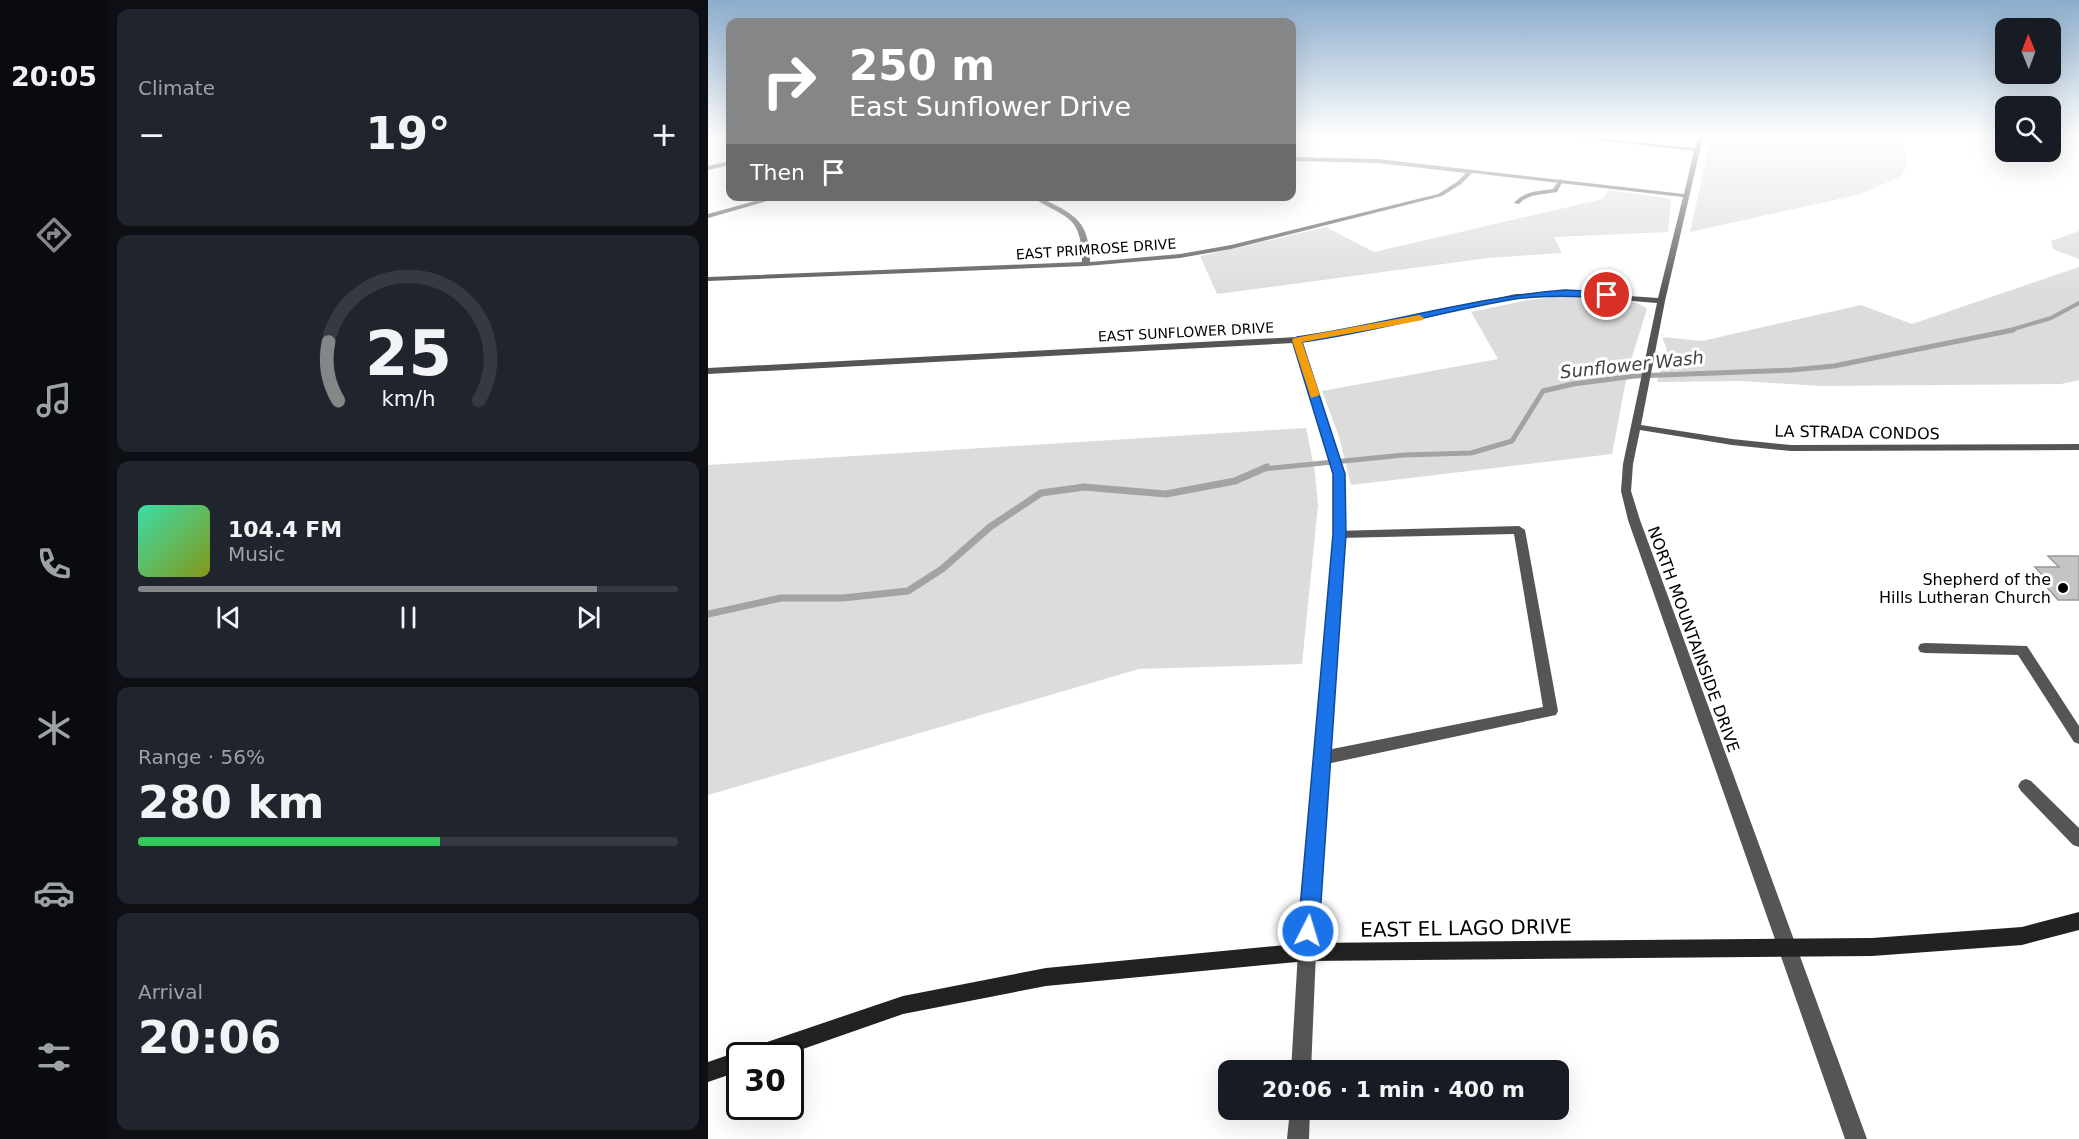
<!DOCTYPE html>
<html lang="en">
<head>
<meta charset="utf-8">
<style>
  :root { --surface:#171b24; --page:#20242c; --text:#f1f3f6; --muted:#9ea1a6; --line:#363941; --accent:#858687 }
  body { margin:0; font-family:"DejaVu Sans",sans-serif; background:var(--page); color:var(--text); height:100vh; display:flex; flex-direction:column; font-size:22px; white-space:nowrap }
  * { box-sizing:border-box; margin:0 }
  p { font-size:20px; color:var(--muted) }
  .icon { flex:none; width:33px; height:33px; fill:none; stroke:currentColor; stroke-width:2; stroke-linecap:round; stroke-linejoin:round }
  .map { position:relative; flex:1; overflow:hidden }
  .drawer { display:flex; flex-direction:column; gap:9px; padding:9px; background:#0d0f14; width:600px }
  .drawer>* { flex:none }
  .banner { position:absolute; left:18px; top:18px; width:570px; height:183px; border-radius:12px; box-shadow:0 6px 24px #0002; background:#858687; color:#fff; overflow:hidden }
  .needle { width:39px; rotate:359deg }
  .tools { position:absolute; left:1287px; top:18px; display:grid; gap:12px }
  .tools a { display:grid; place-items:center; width:66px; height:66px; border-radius:12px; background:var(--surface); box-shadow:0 6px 24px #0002; font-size:30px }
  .speed { position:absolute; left:18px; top:1042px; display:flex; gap:12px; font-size:30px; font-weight:700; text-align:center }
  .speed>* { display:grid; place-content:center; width:78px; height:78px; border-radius:50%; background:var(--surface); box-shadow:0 6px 24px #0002; line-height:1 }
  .speed .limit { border:3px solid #111; border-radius:9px; background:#fff; color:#111 }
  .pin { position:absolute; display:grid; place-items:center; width:51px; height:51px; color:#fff; margin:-26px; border:3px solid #fff; border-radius:50%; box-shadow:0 2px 6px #0007 }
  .me { position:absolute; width:66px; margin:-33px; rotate:5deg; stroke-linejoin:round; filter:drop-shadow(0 0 4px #0008) }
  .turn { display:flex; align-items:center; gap:21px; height:126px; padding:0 24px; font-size:27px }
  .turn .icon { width:78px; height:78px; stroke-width:2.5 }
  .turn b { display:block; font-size:42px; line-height:51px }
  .then { display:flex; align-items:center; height:57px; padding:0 24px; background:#0003; gap:12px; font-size:22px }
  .big { font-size:45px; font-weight:800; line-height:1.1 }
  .drawer .card { flex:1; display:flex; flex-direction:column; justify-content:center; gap:9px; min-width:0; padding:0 21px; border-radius:12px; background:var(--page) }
  .drawer .dial { align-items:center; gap:0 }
  .dial svg { height:156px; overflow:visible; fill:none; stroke:var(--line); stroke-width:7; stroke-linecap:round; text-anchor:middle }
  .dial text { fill:var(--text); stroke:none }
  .song { display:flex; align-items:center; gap:18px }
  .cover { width:72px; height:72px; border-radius:9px; background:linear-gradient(135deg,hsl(160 70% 55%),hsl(70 70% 35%)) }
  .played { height:6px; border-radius:3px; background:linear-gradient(90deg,var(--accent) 85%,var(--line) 85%) }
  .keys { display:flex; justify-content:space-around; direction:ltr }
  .heat { display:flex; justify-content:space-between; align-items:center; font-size:33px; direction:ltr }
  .charge { height:9px; border-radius:4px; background:linear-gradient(90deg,#34c759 56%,var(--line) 0) }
  .trip { position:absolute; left:510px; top:1060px; width:351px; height:60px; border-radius:12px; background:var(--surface); box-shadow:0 6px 24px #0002; font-weight:800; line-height:60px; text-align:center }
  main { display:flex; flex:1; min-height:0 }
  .menu { display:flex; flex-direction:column; width:108px; justify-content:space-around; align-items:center; background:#090b0e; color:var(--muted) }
  .menu .icon { width:42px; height:42px }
  .menu .on { color:var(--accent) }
  .menu b { font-size:27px; color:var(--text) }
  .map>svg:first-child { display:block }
  .green { fill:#dcdcdc }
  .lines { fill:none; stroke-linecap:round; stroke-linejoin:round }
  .stream-far2 { stroke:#a3a3a3; stroke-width:4 }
  .stream-far1 { stroke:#a3a3a3; stroke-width:5 }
  .stream { stroke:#a3a3a3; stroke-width:7 }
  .building { fill:#c4c4c4; stroke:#999; stroke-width:1.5 }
  .lane { fill:#555; fill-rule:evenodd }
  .street { fill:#555; fill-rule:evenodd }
  .secondary { fill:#222; fill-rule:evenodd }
  .route { fill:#1a73e8; stroke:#114b97; stroke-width:1.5 }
  .slow { fill:#f59e0b }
  .poi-dot { fill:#000; stroke:#fff; stroke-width:2 }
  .labels { text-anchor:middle; stroke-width:6; stroke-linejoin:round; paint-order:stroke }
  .far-street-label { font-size:14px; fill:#000; stroke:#fff }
  .street-label { font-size:16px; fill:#000; stroke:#fff }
  .poi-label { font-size:16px; fill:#000; stroke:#fff; text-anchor:end }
  .water-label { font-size:18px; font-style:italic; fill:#444; stroke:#fff }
  .near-street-label { font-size:20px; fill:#000; stroke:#fff }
</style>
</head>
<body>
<main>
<nav class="menu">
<b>20:05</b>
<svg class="icon on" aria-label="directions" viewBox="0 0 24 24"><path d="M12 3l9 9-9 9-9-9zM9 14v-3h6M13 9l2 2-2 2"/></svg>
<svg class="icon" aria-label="music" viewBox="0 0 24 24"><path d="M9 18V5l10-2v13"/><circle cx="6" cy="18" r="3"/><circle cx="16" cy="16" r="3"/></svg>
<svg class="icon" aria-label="phone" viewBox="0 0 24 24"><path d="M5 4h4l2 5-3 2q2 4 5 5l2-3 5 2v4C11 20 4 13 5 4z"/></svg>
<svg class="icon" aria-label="climate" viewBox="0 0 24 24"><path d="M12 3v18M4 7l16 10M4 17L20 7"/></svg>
<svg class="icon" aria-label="car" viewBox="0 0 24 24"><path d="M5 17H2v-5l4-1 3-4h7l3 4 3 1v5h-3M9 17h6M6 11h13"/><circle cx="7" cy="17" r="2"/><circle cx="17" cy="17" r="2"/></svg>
<svg class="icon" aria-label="filters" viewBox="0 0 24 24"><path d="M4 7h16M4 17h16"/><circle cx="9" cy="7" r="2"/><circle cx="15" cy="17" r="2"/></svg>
</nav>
<section class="drawer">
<div class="card"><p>Climate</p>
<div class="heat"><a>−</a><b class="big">19°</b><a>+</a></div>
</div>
<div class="card dial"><svg viewBox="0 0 100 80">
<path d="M14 69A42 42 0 1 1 86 69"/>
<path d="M14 69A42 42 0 0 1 9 39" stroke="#858687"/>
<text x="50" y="56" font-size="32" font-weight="700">25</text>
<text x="50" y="72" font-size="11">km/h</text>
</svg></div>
<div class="card">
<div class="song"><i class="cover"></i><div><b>104.4 FM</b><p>Music</p></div></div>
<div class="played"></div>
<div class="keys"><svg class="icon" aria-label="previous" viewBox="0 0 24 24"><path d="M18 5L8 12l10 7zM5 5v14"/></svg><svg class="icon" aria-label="pause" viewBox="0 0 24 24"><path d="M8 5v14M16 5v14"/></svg><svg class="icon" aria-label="next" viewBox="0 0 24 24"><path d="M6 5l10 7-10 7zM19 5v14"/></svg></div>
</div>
<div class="card"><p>Range · 56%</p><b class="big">280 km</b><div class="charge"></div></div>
<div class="card"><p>Arrival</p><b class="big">20:06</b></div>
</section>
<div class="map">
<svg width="1371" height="1139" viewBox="0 0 1371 1139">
  <rect width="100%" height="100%" fill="#fff"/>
  <g class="green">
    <path d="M 1003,137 L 1194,137 L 1199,167 L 1193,176 L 1153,194 L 982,232 Z"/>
    <path d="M 900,190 L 963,199 L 960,232 L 846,237 L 854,253 L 780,258 L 509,294 L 492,256 L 618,227 L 666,252 L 895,199 Z"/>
    <path d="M 1371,231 L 1371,259 L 1345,249 L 1343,241 Z"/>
    <path d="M 1371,267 L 1371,380 L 1353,384 L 1113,386 L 1032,381 L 949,382 L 959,349 L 954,337 L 994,341 L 1153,305 L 1204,324 Z"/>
    <path d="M 847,297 C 868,297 924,294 939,309 L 920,370 L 904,454 L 643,485 L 631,437 L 614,391 L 790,359 L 763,312 L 820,300 Z"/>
    <path d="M 598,428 L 607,472 L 610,505 L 594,664 L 431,669 L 0,795 L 0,465 Z"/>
  </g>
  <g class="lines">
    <path class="stream-far2" d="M 1299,331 L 1343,318 L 1371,303"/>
    <path class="stream-far1" d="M 555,469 L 696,455 L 763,453 L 804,441 L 835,391 L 865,384 L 927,376 L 1084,370 L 1126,366 L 1305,330"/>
    <path class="stream" d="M 0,614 L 73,598 L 135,598 L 200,591 L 234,569 L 282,527 L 333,493 L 376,487 L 458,494 L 527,481 L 559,467"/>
  </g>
  <path class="building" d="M 1340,556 L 1371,556 L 1371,600 L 1350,600 L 1329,576 L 1334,575 L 1327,567 L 1351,567 Z"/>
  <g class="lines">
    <g class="lane">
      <path d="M 852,179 L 855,181 L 849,192 C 835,195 821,193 811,204 L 806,203 C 816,191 830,191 845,189 Z"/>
      <path d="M 811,526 L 817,530 L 850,711 L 848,715 L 614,765 L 609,763 L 607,758 L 609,753 L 614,751 L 835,707 L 806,534 L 631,538 L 627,537 L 625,534 L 627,531 Z"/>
      <path d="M 1217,643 L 1319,646 L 1371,726 L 1371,744 L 1366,742 L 1310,655 L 1217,653 L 1212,652 L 1210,648 L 1212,644 Z"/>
      <path d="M 1318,779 L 1323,781 L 1371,828 L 1371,847 L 1365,845 L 1313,791 L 1310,786 L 1313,781 Z"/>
    </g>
    <g class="street">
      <path d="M 863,137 L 878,137 L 987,148 L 990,137 L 995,137 L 957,301 L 933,425 L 1024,439 L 1083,445 L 1371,444 L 1371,450 L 1083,451 L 1024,445 L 932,430 L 925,464 L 923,491 L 932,520 L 1159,1139 L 1137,1139 L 920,520 L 913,491 L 915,464 L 949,303 L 862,296 L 808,298 L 632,336 L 594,342 L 636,474 L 638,526 L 608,952 L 603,1071 L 583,1071 L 590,952 L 626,526 L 626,474 L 586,343 L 0,374 L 0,368 L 589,337 L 632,332 L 808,294 L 862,292 L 950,298 L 975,197 L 764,173 L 753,184 L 734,196 L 523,249 L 472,258 L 378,266 L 0,281 L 0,277 L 374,262 C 374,213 357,219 322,196 C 331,196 337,200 345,204 C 374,218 381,229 382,262 L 472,254 L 523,245 L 730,194 L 749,182 L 758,173 L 670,163 L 584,161 L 584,157 L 670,159 L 976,194 L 986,151 Z"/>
      <path d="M 22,161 L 22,165 L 0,170 L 0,166 Z"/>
      <path d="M 65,196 L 77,196 L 0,218 L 0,214 Z"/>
      <path d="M 582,1110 L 602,1110 L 601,1139 L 579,1139 Z"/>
    </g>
    <path class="secondary" d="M 1371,912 L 1371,930 L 1314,945 L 1164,956 L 599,961 L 338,986 L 195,1014 L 75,1056 L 32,1056 L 32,1071 L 0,1082 L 0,1062 L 32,1051 L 38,1054 L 40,1049 L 47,1046 L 195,996 L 338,968 L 599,943 L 1164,938 L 1314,927 Z"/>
  </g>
  <linearGradient id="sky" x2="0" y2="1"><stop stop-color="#8cadcc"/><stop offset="0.46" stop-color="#fff"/><stop offset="1" stop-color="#fff" stop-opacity="0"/></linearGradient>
  <rect width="1371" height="296" fill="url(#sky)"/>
  <path class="route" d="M 857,290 L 899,292 L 904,295 L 899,298 C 869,296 838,295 807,299 C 736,311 666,332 594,342 L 637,474 L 638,534 L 611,931 L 608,938 L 600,941 L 593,938 L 590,931 L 625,534 L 625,474 L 584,340 L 589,337 C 679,324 766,297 857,290 Z"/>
  <path class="slow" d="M 711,315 L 716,318 L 715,320 L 594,342 L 612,395 L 603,398 L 584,340 L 586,338 Z"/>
  <circle class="poi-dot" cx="1355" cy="588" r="6"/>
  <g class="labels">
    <g class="far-street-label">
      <text transform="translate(388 249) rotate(-4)" y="5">EAST PRIMROSE DRIVE</text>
      <text transform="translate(478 332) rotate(-3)" y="5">EAST SUNFLOWER DRIVE</text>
    </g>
    <g class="street-label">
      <text transform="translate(1149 432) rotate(1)" y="6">LA STRADA CONDOS</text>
      <text transform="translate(986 639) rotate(70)" y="6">NORTH MOUNTAINSIDE DRIVE</text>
    </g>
    <g class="poi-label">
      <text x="1343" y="585">Shepherd of the<tspan x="1343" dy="18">Hills Lutheran Church</tspan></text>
    </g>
    <g class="water-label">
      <text transform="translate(924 365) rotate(-6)" y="6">Sunflower Wash</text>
    </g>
    <g class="near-street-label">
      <text transform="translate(758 928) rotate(-1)" y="7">EAST EL LAGO DRIVE</text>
    </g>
  </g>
</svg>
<div class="tools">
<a><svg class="needle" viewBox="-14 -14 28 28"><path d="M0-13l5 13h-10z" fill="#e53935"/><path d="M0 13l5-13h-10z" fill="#9ea1a6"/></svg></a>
<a><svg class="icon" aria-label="search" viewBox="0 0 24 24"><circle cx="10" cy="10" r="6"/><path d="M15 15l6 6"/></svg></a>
</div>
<div class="speed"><div class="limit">30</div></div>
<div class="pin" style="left:899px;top:295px;background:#d93025"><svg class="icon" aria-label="arrive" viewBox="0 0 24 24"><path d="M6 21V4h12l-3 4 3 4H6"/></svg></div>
<svg class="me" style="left:600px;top:931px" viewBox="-20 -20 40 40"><circle r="17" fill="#1a73e8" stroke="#fff" stroke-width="3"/><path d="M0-11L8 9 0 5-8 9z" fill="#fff"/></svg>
<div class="trip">20:06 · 1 min · 400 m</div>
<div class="banner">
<div class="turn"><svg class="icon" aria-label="right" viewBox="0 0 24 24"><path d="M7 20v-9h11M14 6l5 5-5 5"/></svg><div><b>250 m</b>East Sunflower Drive</div></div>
<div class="then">Then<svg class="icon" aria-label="arrive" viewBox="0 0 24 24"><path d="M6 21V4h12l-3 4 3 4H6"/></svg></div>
</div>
</div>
</main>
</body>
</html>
